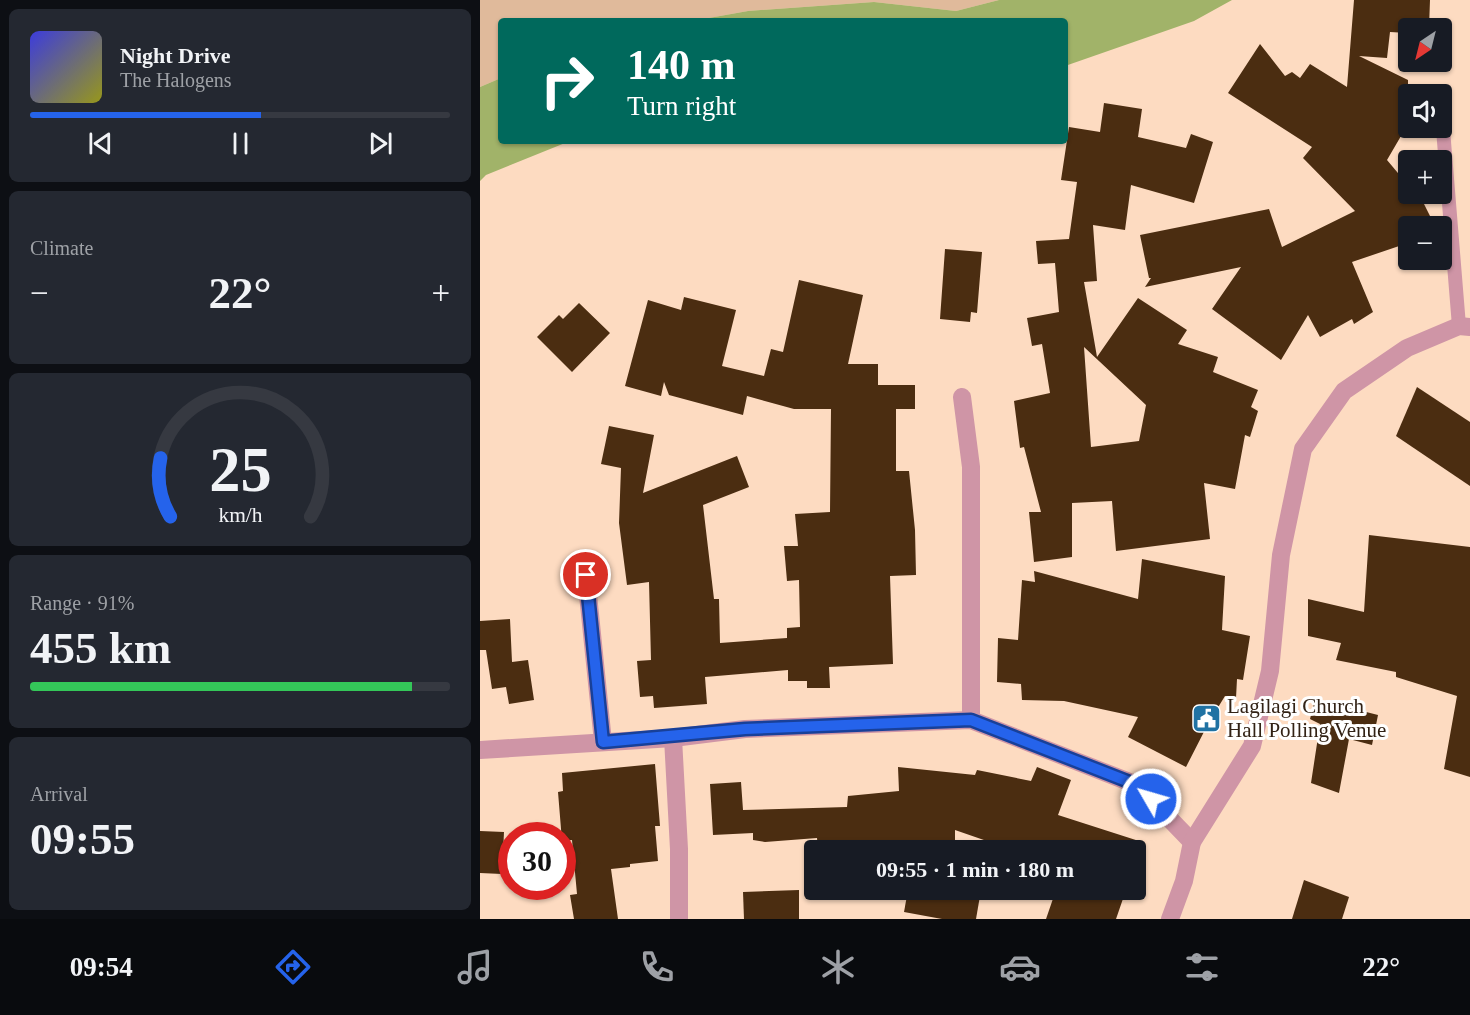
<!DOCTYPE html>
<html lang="en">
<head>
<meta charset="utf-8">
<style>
  :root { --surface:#171b24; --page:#242831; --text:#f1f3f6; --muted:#9ea1a6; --line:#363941; --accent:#2563eb }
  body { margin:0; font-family:"Times New Roman",serif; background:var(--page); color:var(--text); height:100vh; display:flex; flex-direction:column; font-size:22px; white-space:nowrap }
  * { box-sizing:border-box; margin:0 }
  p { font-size:20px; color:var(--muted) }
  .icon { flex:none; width:33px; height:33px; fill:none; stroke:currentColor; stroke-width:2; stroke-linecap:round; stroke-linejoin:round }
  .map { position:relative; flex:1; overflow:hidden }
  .panel { display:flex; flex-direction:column; gap:9px; padding:9px; background:#0d0f14; width:480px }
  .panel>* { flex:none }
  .hud { position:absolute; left:18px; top:18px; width:570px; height:126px; border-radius:6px; box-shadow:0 2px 4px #0004; background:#00695c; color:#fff; overflow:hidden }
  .needle { width:39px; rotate:215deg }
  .fabs { position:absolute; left:918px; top:18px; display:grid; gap:12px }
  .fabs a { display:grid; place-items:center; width:54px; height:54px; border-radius:6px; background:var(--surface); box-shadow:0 2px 4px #0004; font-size:30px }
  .speed { position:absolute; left:18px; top:822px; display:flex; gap:12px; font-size:30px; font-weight:700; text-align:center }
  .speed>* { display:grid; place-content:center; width:78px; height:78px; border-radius:50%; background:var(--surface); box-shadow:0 2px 4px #0004; line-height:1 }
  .speed .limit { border:9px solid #d22; background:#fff; color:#111 }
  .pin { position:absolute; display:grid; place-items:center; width:51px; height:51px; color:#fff; margin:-26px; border:3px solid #fff; border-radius:50%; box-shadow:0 2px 6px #0007 }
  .me { position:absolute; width:66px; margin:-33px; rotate:308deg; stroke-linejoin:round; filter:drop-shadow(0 0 4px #0008) }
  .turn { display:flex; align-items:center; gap:21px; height:126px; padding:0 30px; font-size:27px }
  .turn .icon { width:78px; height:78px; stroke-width:2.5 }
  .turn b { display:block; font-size:42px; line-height:51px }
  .big { font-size:45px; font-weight:700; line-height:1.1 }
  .panel .widget { flex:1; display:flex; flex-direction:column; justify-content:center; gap:9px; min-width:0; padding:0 21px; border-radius:9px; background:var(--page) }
  .panel .dial { align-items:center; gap:0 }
  .dial svg { height:156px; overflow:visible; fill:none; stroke:var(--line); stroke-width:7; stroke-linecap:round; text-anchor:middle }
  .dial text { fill:var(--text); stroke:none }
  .song { display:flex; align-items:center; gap:18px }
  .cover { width:72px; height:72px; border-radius:9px; background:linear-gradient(135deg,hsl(240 70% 55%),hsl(60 70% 35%)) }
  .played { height:6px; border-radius:3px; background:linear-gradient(90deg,var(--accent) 55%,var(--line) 55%) }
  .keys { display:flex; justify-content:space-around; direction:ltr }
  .heat { display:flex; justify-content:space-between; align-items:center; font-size:33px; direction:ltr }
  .charge { height:9px; border-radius:4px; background:linear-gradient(90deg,#34c759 91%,var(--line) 0) }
  .trip { position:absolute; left:324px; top:840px; width:342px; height:60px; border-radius:6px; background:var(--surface); box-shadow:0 2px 4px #0004; font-weight:700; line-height:60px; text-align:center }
  .tab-bar { display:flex; height:96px; justify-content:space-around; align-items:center; background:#090b0e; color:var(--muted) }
  .tab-bar .icon { width:42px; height:42px }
  .tab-bar .selected { color:var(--accent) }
  .tab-bar b { font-size:27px; color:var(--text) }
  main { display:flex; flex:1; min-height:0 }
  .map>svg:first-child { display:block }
  .green { fill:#e0ba9b }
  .water { fill:#a1b369 }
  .building { fill:#4b2d11; fill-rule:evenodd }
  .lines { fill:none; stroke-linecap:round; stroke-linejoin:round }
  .service { stroke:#cf95a6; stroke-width:14 }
  .minor { stroke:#cf95a6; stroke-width:18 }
  .tertiary { stroke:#cf95a6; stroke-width:18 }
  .route-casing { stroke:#184099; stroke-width:15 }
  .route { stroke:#2563eb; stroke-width:10 }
  .labels { text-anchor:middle; stroke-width:6; stroke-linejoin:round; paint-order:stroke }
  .poi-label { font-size:21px; fill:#322215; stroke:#fff; text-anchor:start }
</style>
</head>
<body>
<main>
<section class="panel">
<div class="widget">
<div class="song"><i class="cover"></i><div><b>Night Drive</b><p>The Halogens</p></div></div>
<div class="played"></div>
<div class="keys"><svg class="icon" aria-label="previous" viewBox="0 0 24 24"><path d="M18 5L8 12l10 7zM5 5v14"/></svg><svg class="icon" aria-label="pause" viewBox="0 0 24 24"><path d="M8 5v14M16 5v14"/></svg><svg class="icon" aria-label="next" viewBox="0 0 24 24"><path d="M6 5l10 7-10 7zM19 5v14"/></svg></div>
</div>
<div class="widget"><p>Climate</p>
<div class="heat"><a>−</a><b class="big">22°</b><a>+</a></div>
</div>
<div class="widget dial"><svg viewBox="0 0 100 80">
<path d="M14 69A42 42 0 1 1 86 69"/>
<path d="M14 69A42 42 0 0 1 9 39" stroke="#2563eb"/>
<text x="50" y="56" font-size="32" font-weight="700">25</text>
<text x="50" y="72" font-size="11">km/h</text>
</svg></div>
<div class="widget"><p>Range · 91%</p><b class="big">455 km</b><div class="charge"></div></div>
<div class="widget"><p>Arrival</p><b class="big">09:55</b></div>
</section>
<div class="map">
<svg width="990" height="919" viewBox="0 0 990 919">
  <rect width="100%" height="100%" fill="#fddbc1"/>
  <path class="green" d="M 0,0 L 519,0 L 476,11 L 394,2 L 268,11 L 212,21 L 21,21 L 21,78 L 0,87 Z"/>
  <g class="water">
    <path d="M 519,0 L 752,0 L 714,21 L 585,66 L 585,21 L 212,21 L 268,11 L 394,2 L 476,11 Z"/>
    <path d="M 21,78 L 21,141 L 90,141 L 6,175 L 0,181 L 0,87 Z"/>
  </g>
  <g class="building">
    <path d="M 874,0 L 950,0 L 949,28 L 928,28 L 928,33 L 910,32 L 907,58 L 879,56 L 928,80 L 928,124 L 907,160 L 928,185 L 928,194 L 939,194 L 955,226 L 928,226 L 928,243 L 872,262 L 893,312 L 874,324 L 872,319 L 840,337 L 828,315 L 801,360 L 732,309 L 761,267 L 665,287 L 671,278 L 669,278 L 660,235 L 789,209 L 802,247 L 875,211 L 823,158 L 832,147 L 748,93 L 780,44 L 805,76 L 812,72 L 820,78 L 830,64 L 867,87 Z"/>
    <path d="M 624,103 L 662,109 L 658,137 L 706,148 L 711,134 L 733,142 L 714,203 L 651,185 L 645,230 L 613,225 L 617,281 L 604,282 L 617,357 L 658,298 L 707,330 L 698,344 L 738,357 L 733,372 L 778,390 L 771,407 L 778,411 L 770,437 L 765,435 L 755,489 L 724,483 L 730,539 L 636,551 L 632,501 L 592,503 L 592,557 L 554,562 L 549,512 L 561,512 L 544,447 L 540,448 L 534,401 L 570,393 L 562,344 L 552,346 L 547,318 L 579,312 L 575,263 L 558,264 L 556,241 L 589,239 L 597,182 L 581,180 L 589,127 L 620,132 ZM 604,347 L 666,405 L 659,441 L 611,447 Z"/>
    <path d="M 465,249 L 502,252 L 497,313 L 491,312 L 490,322 L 460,319 Z"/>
    <path d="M 319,280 L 383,295 L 368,364 L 398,364 L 398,385 L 435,385 L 435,409 L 416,409 L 416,471 L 429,471 L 435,530 L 436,575 L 410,576 L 413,664 L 349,667 L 350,688 L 327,688 L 327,681 L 308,681 L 308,670 L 225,677 L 227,704 L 174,708 L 173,696 L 160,697 L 157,661 L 171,660 L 169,582 L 147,585 L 139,523 L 141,468 L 121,464 L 129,426 L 174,435 L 163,493 L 257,456 L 269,487 L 223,505 L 234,599 L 239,599 L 240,643 L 307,638 L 307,628 L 320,627 L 319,580 L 307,581 L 304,546 L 318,546 L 315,514 L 350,512 L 351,409 L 314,409 L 267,396 L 263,415 L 189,395 L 184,382 L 181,396 L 145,386 L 168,300 L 201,310 L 204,297 L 256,310 L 242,366 L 284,376 L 291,349 L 303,352 Z"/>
    <path d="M 99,303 L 130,333 L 92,372 L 57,337 L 79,315 L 83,319 Z"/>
    <path d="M 937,387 L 990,422 L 990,486 L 916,436 Z"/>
    <path d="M 889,535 L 990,547 L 990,777 L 964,769 L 977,696 L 916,677 L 916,672 L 856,660 L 861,643 L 828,636 L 828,599 L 884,612 Z"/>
    <path d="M 662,559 L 745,576 L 742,630 L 770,636 L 763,680 L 757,679 L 756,698 L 745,696 L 729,722 L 706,767 L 648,737 L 658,717 L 584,701 L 542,700 L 541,684 L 517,682 L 518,638 L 538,640 L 542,580 L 555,582 L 554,571 L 658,599 Z"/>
    <path d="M 30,619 L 32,662 L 48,660 L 54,700 L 29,704 L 26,687 L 12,689 L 6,650 L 0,650 L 0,621 Z"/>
    <path d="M 835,699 L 898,715 L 892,745 L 869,739 L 859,793 L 831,783 L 840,724 L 830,719 Z"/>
    <path d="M 175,764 L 180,826 L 175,826 L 178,861 L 150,864 L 150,867 L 131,869 L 138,919 L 94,919 L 90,895 L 97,894 L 92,840 L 82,841 L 78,792 L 83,791 L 82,773 Z"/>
    <path d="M 418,767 L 495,775 L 497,770 L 551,781 L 557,767 L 591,780 L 578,815 L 662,842 L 656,860 L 656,850 L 526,850 L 527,848 L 475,830 L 475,850 L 422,850 L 422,846 L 338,849 L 337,838 L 285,842 L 273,840 L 273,833 L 233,835 L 230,784 L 261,782 L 263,810 L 367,807 L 368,796 L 419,791 Z"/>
    <path d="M 0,831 L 24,832 L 22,874 L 0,873 Z"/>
    <path d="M 824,880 L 869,897 L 862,919 L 812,919 Z"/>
    <path d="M 319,890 L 319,919 L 264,919 L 263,892 Z"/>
    <path d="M 428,890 L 501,890 L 496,919 L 462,919 L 424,912 Z"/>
    <path d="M 576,890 L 646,890 L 636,919 L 566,919 Z"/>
  </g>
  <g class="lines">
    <path class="service" d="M 962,117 L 979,326"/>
    <g class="minor">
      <path d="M 482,397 L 491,467 L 491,720"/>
      <path d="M 106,575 L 123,742"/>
      <path d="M 193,738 L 199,849 L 199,919"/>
      <path d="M 0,750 L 193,738 L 265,729 L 491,720 L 657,785 L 712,842"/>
    </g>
    <path class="tertiary" d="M 690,919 L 704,881 L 712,842 L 772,746 L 790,671 L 801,555 L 823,449 L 864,391 L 927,348 L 979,326 L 990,327"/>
  </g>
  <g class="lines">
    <defs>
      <path id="route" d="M 106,575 L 123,742 L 265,729 L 491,720 L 657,785 L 671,799"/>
    </defs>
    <use href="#route" class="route-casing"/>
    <use href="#route" class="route"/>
  </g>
  <defs>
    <symbol id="civic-square" viewBox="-11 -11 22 22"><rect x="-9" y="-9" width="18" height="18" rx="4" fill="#2072a3" stroke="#fff"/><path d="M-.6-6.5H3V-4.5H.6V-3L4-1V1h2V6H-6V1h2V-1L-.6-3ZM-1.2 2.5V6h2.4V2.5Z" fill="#fff"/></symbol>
  </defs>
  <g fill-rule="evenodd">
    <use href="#civic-square" x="710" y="702" width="33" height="33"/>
  </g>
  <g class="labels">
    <g class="poi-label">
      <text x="747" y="713">Lagilagi Church<tspan x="747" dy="24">Hall Polling Venue</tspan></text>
    </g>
  </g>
</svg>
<div class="fabs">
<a><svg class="needle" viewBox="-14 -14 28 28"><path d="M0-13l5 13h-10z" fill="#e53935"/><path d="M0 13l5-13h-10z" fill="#9ea1a6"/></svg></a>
<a><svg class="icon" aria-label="sound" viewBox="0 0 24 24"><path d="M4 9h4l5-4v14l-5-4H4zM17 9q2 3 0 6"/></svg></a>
<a>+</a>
<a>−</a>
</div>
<div class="speed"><div class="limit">30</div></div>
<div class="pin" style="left:106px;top:575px;background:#d93025"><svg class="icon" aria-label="arrive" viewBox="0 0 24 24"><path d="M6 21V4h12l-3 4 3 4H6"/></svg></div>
<svg class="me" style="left:671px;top:799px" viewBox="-20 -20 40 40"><circle r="17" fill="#2563eb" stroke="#fff" stroke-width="3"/><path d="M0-11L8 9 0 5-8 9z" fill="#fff"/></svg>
<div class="trip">09:55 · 1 min · 180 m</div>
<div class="hud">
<div class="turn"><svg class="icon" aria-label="right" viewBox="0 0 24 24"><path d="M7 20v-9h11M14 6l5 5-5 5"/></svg><div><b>140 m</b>Turn right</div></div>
</div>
</div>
</main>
<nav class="tab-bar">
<b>09:54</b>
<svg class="icon selected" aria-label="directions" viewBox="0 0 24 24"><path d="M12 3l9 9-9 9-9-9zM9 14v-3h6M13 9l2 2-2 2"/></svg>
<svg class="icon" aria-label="music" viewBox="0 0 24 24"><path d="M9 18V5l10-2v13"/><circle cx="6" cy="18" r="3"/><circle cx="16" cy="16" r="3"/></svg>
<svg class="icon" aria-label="phone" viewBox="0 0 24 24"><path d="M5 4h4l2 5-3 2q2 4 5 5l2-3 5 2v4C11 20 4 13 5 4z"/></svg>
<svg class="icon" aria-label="climate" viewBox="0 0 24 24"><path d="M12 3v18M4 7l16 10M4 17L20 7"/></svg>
<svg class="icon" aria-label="car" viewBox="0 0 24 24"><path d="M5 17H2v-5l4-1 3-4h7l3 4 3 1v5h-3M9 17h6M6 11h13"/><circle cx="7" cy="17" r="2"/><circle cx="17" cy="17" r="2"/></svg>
<svg class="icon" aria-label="filters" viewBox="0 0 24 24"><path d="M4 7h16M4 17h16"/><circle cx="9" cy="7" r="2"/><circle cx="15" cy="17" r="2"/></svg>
<b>22°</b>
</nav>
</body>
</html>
